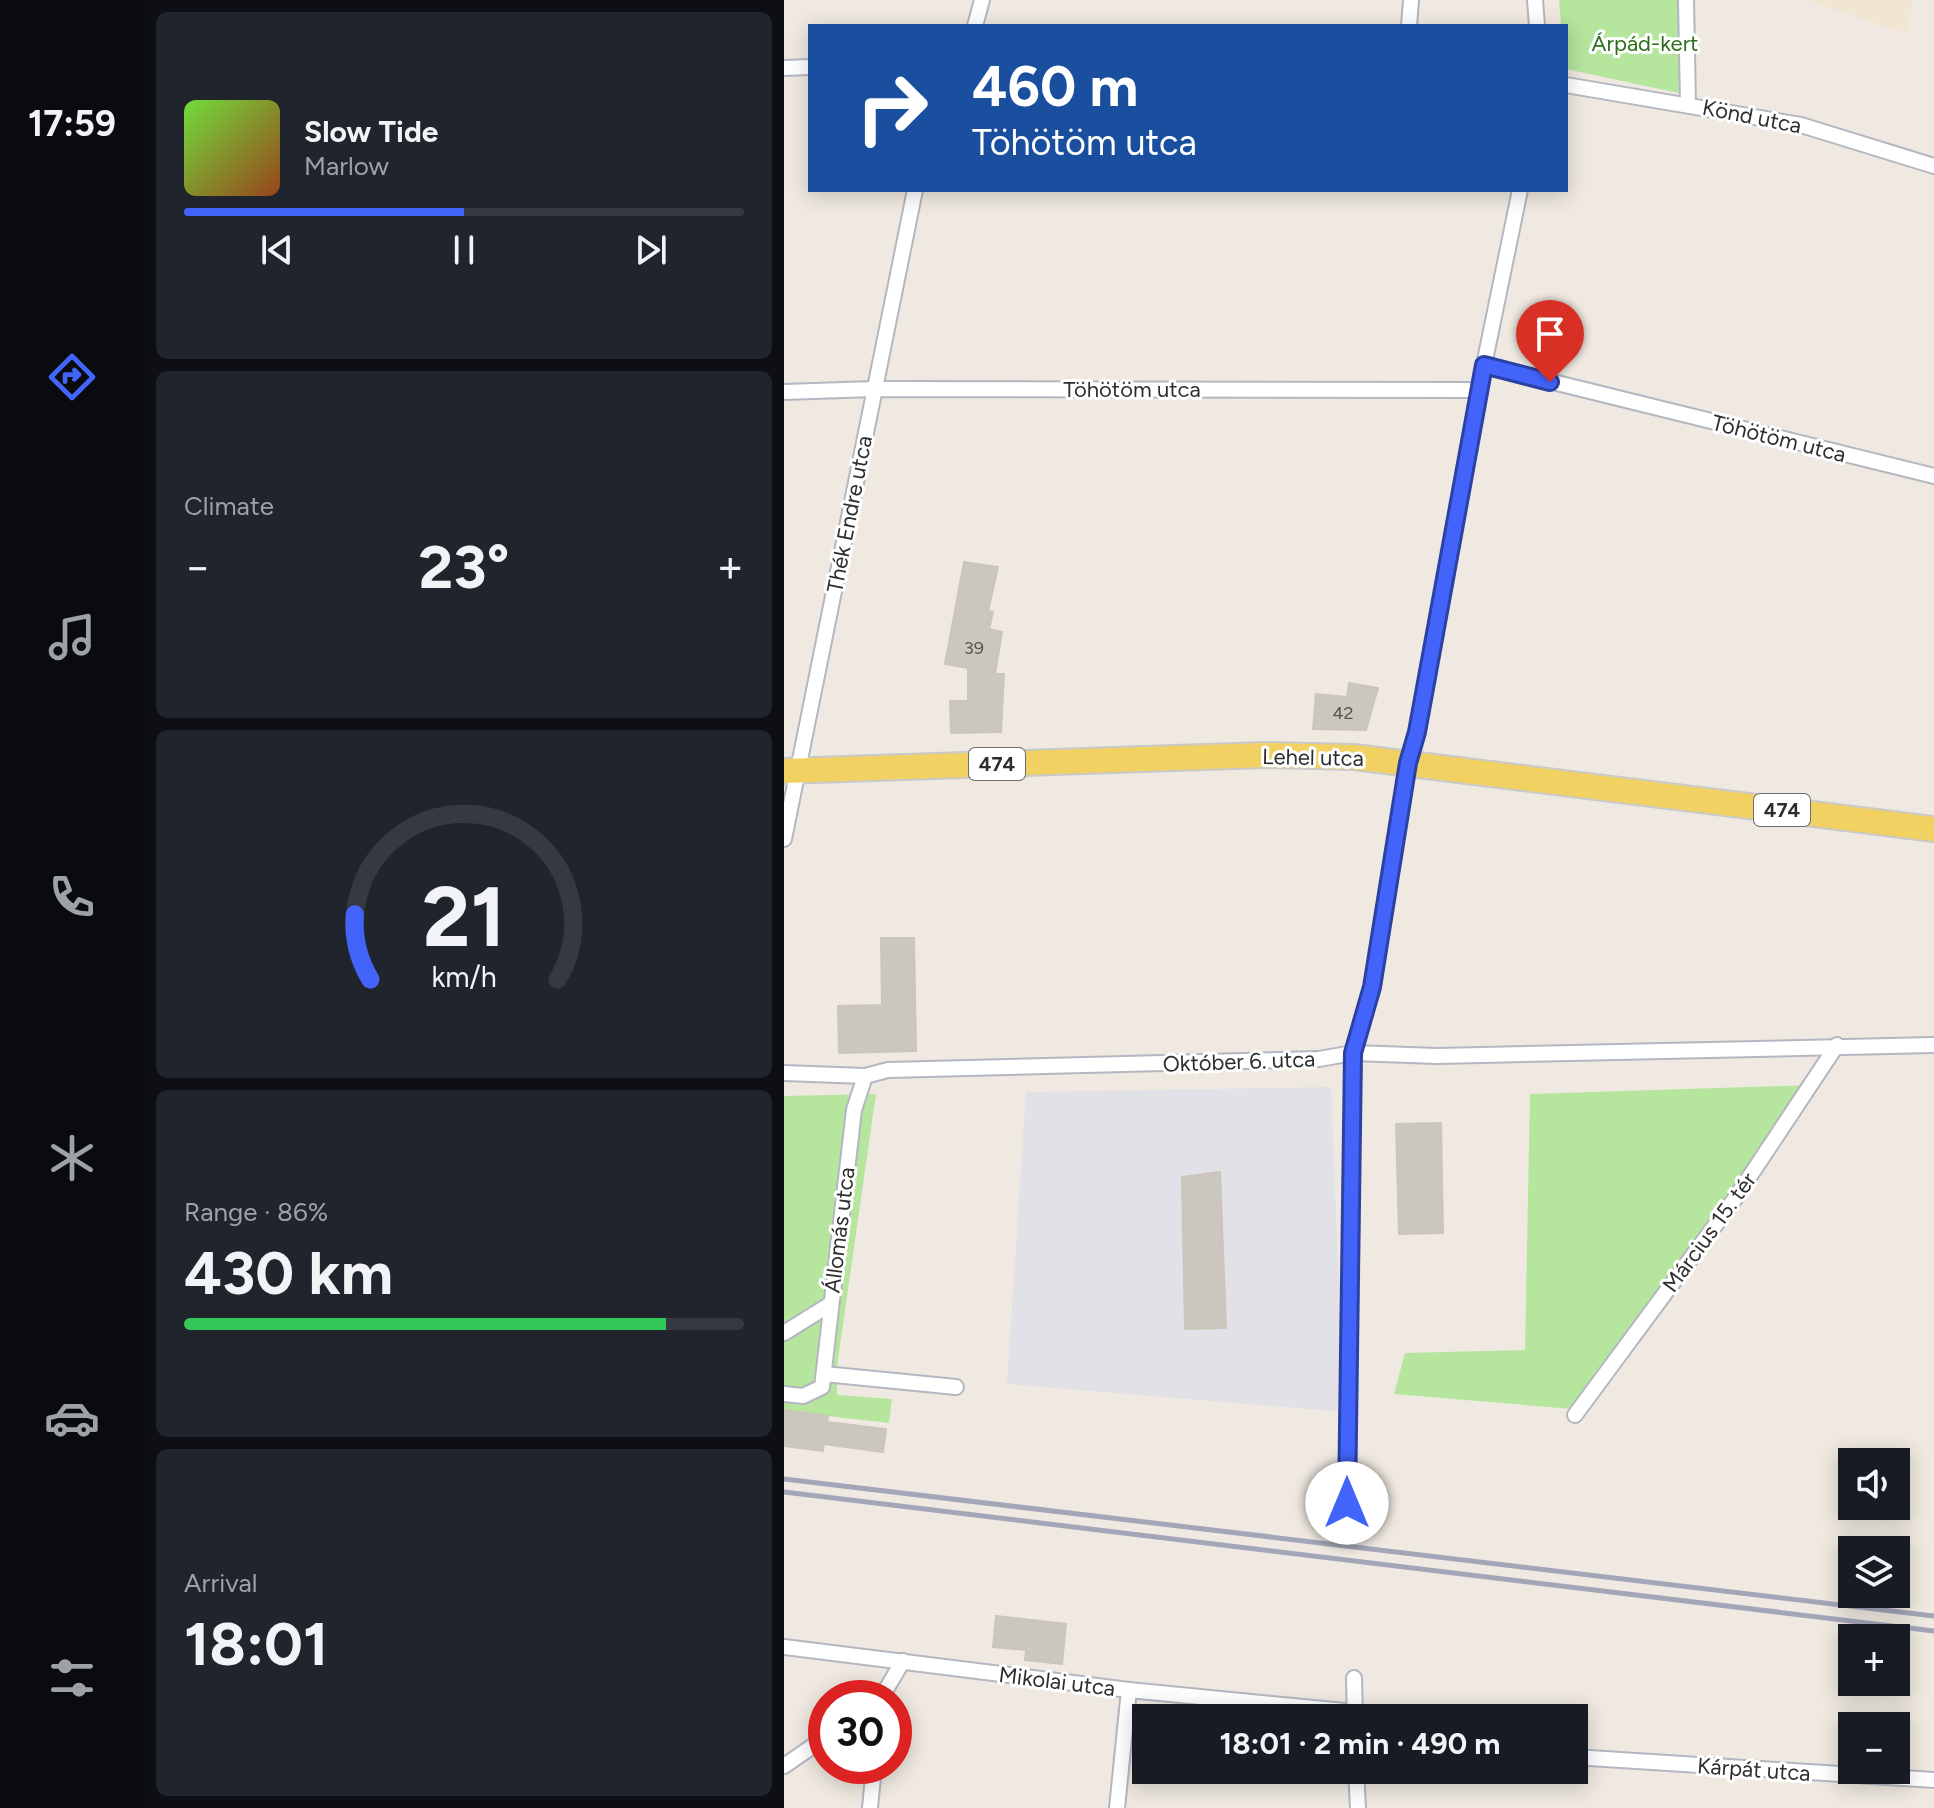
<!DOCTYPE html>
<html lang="en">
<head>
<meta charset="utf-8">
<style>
  :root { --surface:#171b24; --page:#20242c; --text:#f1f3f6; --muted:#9ea1a6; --line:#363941; --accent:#4264fb }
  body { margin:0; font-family:Figtree,sans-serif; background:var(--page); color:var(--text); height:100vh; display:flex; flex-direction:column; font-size:30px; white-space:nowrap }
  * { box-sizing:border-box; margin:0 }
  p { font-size:26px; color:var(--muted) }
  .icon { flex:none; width:44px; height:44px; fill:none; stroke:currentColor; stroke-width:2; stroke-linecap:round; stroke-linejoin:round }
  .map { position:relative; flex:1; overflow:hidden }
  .sheet { display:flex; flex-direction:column; gap:12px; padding:12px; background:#0d0f14; width:640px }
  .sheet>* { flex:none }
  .top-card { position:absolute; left:24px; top:24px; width:760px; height:168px; border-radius:0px; box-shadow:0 4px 20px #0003; background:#1a4fa0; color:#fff; overflow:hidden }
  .controls { position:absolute; left:1054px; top:1448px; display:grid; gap:16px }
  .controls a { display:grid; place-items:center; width:72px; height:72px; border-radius:0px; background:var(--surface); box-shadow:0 4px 20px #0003; font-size:40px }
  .speed { position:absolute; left:24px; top:1680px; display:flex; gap:16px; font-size:40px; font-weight:700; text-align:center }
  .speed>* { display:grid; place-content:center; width:104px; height:104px; border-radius:50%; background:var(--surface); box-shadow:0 4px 20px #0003; line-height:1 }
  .speed .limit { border:12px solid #d22; background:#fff; color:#111 }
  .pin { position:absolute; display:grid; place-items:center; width:68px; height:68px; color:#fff; margin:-82px -34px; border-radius:50% 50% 50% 0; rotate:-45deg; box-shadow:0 0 8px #0007 }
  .pin .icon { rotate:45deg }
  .me { position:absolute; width:88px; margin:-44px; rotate:0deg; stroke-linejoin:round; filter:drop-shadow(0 0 6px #0008) }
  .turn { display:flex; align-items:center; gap:28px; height:168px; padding:0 32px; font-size:36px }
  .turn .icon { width:104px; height:104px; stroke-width:2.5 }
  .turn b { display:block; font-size:56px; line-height:68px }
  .big { font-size:60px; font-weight:700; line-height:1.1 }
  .sheet .tile { flex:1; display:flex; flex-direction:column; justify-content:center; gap:12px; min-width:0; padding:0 28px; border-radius:12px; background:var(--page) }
  .sheet .dial { align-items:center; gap:0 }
  .dial svg { height:208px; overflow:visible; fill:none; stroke:var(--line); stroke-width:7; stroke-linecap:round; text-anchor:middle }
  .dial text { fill:var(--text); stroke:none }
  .song { display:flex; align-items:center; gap:24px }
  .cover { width:96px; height:96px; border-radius:12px; background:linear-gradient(135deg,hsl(100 70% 55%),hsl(20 70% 35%)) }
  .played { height:8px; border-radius:4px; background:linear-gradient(90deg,var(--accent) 50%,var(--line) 50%) }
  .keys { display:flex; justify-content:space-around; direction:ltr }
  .heat { display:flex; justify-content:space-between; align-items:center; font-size:44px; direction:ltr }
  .charge { height:12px; border-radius:6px; background:linear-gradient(90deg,#34c759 86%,var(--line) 0) }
  .trip { position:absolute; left:348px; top:1704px; width:456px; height:80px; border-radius:0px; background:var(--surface); box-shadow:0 4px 20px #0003; font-weight:700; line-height:80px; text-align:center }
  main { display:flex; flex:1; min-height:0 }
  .tab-bar { display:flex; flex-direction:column; width:144px; justify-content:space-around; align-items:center; background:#090b0e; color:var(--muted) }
  .tab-bar .icon { width:56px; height:56px }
  .tab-bar .active { color:var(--accent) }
  .tab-bar b { font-size:36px; color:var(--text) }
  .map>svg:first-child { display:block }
  .industrial { fill:#e3e1e8 }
  .education { fill:#f0e6d1 }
  .green { fill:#b6e59e }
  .building { fill:#cbc7bf; stroke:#cbc5ba; stroke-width:2 }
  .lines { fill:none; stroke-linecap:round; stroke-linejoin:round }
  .minor-casing { stroke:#b4b7c1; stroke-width:18 }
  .primary-casing { stroke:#c9c9c9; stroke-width:28 }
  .minor { stroke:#fff; stroke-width:14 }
  .primary { stroke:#f2d163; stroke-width:24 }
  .rail { stroke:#a3a6b8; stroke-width:5 }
  .route-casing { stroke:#2b41a3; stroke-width:20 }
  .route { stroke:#4264fb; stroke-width:14 }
  .labels { text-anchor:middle; stroke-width:6; stroke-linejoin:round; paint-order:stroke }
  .number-label { font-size:18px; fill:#555452 }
  .shield { fill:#fff; stroke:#6d6d6d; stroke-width:2 }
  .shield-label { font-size:20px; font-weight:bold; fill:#2e2e2e }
  .park-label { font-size:22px; fill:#2c6e1b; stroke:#fff }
  .street-label { font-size:22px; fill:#2e2e2e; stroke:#fff }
</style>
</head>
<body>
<main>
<nav class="tab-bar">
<b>17:59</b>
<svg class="icon active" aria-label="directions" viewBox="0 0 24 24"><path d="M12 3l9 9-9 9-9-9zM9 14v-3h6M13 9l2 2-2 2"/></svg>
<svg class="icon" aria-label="music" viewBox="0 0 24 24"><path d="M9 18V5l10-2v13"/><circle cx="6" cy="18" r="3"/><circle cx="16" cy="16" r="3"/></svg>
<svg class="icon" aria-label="phone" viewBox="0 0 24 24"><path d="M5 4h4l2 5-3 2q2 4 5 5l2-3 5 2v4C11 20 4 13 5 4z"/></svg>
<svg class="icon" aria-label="climate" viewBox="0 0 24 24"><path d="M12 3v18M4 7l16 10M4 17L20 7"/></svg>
<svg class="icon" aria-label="car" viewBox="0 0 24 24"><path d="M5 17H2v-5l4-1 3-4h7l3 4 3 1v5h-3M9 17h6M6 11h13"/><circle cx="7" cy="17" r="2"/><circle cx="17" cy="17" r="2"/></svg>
<svg class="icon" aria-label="filters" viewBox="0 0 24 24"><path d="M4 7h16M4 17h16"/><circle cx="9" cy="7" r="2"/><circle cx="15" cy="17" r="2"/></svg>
</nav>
<section class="sheet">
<div class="tile">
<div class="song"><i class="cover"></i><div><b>Slow Tide</b><p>Marlow</p></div></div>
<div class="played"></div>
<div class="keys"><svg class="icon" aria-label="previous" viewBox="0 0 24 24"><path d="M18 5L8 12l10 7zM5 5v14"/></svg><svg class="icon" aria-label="pause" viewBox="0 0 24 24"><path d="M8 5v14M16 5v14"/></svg><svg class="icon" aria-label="next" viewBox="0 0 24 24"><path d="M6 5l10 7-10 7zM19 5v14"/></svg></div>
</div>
<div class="tile"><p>Climate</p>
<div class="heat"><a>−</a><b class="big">23°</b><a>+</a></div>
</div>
<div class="tile dial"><svg viewBox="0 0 100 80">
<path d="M14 69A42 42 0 1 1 86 69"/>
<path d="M14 69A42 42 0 0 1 8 44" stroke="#4264fb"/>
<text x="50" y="56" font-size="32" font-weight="700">21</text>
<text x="50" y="72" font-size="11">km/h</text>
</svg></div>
<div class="tile"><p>Range · 86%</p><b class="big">430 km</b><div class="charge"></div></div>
<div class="tile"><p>Arrival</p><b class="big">18:01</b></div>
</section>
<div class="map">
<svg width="1150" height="1808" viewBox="0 0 1150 1808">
  <rect width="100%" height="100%" fill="#efe9e1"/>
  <path class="industrial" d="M 547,1087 L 560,1412 L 223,1384 L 242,1092 Z"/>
  <path class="education" d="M 1023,0 L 1129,0 L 1122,34 Z"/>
  <g class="green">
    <path d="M 775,0 L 902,0 L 904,95 L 782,69 L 782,26 L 777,26 Z"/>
    <path d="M 1030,1085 L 788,1409 L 610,1394 L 621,1353 L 741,1350 L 746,1094 Z"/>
    <path d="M 92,1094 L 53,1366 L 53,1395 L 108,1399 L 105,1423 L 0,1411 L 0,1096 Z"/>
  </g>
  <g class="building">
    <path d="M 180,562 L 214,567 L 204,611 L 209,612 L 205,629 L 218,632 L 211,674 L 220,674 L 217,732 L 167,733 L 166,701 L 184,701 L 184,668 L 161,664 Z"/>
    <path d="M 565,683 L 594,688 L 582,730 L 529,729 L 532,694 L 563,697 Z"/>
    <path d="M 97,938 L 130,938 L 132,1051 L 55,1053 L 54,1006 L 98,1005 Z"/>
    <path d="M 657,1123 L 659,1233 L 615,1234 L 612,1124 Z"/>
    <path d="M 436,1172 L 442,1328 L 401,1329 L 398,1177 Z"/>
    <path d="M 0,1410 L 44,1416 L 43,1422 L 102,1429 L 99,1452 L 40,1444 L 39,1451 L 0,1446 Z"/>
    <path d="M 212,1616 L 282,1624 L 278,1664 L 241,1660 L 242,1650 L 209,1647 Z"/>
  </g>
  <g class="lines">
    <defs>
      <g id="minor">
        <path d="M 751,0 L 753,26"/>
        <path d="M 902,0 L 904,104"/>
        <path d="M 191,26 L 198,0"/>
        <path d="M 625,26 L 627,0"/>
        <path d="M 0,68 L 26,67"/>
        <path d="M 782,85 L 1017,125 L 1150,166"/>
        <path d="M 700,365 L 1150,476"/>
        <path d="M 0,392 L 90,389 L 695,390"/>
        <path d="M 0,839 L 131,190"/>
        <path d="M 0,1073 L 81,1076 L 104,1070 L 535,1059 L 569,1053 L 653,1056 L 1150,1045"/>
        <path d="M 0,1333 L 45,1305"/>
        <path d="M 40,1374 L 172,1387"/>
        <path d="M 0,1394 L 19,1396 L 38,1387 L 70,1110 L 81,1076"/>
        <path d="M 791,1415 L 950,1200 L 1053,1045"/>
        <path d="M 563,1503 L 569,1053 L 588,987 L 624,763 L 633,732 L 700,365 L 736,190"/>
        <path d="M 0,1647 L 345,1690 L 571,1712"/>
        <path d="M 570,1678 L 571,1718"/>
        <path d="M 97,1698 L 119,1661"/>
        <path d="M 790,1757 L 1150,1780"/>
        <path d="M 0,1766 L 42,1737"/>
        <path d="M 572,1770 L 574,1808"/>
        <path d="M 86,1808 L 90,1766"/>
        <path d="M 333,1808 L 345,1690"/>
      </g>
      <path id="primary" d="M 0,771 L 481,755 L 570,757 L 1150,829"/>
    </defs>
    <use href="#minor" class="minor-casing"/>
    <use href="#primary" class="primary-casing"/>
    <use href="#minor" class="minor"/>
    <use href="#primary" class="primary"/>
    <g class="rail">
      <path d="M 0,1479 L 1150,1616"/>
      <path d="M 0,1492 L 1150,1631"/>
    </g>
  </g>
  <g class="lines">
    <defs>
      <path id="route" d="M 563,1503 L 569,1053 L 588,987 L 624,763 L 633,732 L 700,365 L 766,382"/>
    </defs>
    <use href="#route" class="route-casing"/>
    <use href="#route" class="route"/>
  </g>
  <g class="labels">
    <g class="number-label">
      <text x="190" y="654">39</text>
      <text x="559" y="719">42</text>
    </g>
    <g class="shield">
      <rect x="185" y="748" width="56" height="32" rx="6"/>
      <rect x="970" y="794" width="56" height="32" rx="6"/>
    </g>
    <g class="shield-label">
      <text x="213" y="771">474</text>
      <text x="998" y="817">474</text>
    </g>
    <g class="park-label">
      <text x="861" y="51">Árpád-kert</text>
    </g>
    <g class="street-label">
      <text transform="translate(968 116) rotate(11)" y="8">Könd utca</text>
      <text x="348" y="397">Töhötöm utca</text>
      <text transform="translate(995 438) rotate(14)" y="8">Töhötöm utca</text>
      <text transform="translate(65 514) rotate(-79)" y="8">Thék Endre utca</text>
      <text transform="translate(529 757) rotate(1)" y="8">Lehel utca</text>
      <text transform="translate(455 1061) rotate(-2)" y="8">Október 6. utca</text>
      <text transform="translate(55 1230) rotate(-83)" y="8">Állomás utca</text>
      <text transform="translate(925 1232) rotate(-54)" y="8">Március 15. tér</text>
      <text transform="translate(273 1681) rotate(7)" y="8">Mikolai utca</text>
      <text transform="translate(970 1769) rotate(4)" y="8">Kárpát utca</text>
    </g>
  </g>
</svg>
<div class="controls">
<a><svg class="icon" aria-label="sound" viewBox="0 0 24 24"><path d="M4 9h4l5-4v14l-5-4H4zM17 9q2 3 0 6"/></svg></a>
<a><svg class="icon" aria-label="layers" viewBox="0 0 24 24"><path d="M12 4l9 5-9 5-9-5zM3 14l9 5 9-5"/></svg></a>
<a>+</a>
<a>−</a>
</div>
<div class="speed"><div class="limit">30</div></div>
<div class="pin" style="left:766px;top:382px;background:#d93025"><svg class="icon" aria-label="arrive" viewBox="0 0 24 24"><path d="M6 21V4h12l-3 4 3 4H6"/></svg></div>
<svg class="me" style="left:563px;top:1503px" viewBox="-20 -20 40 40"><circle r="19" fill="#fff"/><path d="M0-13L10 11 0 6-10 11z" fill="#4264fb"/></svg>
<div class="trip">18:01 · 2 min · 490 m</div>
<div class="top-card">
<div class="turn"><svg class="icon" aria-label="right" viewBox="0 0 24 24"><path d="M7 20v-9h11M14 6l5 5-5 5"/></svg><div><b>460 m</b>Töhötöm utca</div></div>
</div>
</div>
</main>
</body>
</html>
